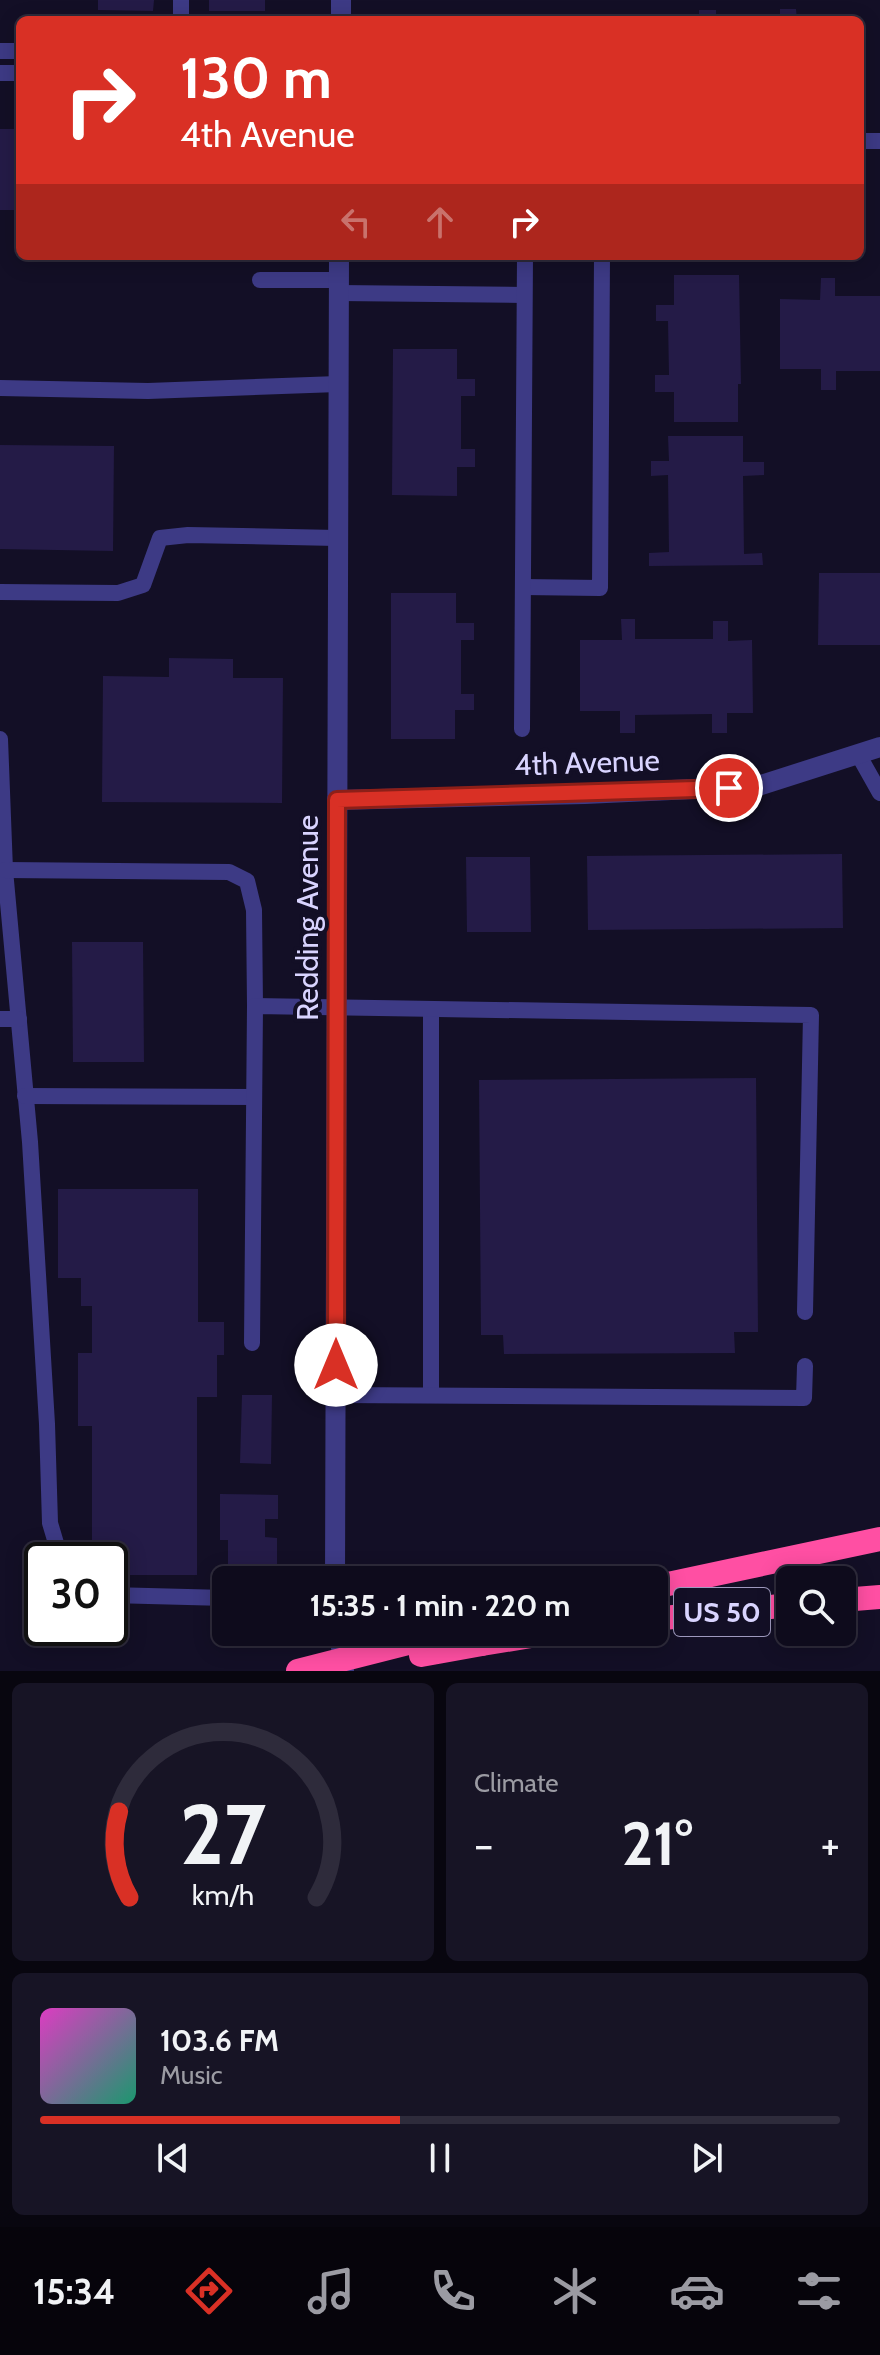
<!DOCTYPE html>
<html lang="en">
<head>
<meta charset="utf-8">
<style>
  :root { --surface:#0e0b1c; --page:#171425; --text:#f1f3f6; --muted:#9b9ba3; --line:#2e2b3b; --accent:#d93025 }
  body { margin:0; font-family:Cabin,sans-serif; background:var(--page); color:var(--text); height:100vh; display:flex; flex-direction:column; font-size:30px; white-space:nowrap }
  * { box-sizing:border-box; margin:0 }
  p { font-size:26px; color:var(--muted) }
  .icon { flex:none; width:44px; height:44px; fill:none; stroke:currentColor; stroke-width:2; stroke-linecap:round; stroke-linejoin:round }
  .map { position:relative; height:1671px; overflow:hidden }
  .side { display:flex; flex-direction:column; gap:12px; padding:12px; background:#08060f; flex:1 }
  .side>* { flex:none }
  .hud { position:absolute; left:16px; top:16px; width:848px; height:244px; border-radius:12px; box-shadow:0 4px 20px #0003,0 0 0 2px var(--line); background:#d93025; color:#fff; overflow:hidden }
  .fabs { position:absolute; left:776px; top:1566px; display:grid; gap:16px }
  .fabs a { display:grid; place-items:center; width:80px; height:80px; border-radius:12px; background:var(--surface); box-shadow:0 4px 20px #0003,0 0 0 2px var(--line); font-size:40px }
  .speed { position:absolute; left:24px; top:1542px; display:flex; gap:16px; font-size:40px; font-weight:700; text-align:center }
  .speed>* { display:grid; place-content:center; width:104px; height:104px; border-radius:50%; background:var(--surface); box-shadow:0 4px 20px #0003,0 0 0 2px var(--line); line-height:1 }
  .speed .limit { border:4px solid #111; border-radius:12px; background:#fff; color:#111 }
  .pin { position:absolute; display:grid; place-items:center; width:68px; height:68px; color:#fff; margin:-34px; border:4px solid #fff; border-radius:50%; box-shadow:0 2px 8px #0007 }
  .me { position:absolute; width:88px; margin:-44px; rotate:0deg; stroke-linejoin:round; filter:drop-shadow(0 0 6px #0008) }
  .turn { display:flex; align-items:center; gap:28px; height:168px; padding:0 32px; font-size:36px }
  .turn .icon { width:104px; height:104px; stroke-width:2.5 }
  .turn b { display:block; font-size:56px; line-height:68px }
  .lanes { display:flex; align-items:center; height:76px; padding:0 32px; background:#0003; justify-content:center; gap:40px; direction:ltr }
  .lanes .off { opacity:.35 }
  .big { font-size:60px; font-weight:700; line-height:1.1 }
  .side .widget { flex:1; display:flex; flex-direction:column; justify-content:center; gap:12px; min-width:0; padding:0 28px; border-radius:12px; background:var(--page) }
  .side .dial { align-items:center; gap:0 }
  .dial svg { height:208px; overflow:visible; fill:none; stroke:var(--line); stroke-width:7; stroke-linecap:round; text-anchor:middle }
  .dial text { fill:var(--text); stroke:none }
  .song { display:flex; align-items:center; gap:24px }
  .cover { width:96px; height:96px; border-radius:12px; background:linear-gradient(135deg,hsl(310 70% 55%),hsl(160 70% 35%)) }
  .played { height:8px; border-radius:4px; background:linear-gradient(90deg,var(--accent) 45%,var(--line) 45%) }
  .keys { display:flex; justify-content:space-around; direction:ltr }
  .heat { display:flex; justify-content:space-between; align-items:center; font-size:44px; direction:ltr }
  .side .tiles { flex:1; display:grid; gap:12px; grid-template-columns:1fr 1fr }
  .widget:last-child { grid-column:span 2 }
  .trip { position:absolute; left:212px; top:1566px; width:456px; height:80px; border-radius:12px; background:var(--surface); box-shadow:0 4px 20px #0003,0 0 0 2px var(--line); font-weight:700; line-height:80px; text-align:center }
  .tabs { display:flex; height:128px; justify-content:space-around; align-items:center; background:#06040b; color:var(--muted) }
  .tabs .icon { width:56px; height:56px }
  .tabs .on { color:var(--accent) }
  .tabs b { font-size:36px; color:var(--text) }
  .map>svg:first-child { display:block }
  .building { fill:#241b47 }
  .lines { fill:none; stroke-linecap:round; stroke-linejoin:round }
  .service { stroke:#3d3a85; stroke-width:16 }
  .minor { stroke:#3d3a85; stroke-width:20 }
  .motorway { stroke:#ff4fa3; stroke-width:24 }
  .motorway-bridge { stroke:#ff4fa3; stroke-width:24 }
  .route-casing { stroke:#8d1f18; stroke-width:20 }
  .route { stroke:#d93025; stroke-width:14 }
  .labels { text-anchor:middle; stroke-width:8; stroke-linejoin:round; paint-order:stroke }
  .shield { fill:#130f26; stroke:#9e99be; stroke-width:2 }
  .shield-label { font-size:28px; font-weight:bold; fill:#d9d4ff }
  .street-label { font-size:30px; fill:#d9d4ff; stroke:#130f26 }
</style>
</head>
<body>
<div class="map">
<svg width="880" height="1671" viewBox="0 0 880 1671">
  <rect width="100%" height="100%" fill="#130f26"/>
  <g class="building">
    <path d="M 98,0 L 154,0 L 153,11 L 98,10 Z"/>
    <rect x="209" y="0" width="56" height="11"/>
    <path d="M 780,9 L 796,9 L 797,20 L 780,20 Z"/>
    <rect x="699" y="10" width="17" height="10"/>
    <rect x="0" y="129" width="20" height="81"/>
    <path d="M 95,256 L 152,256 L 152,261 L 95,260 Z"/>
    <path d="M 206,256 L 261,256 L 261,262 L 206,261 Z"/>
    <path d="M 674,275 L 739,275 L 741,384 L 738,384 L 738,422 L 674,422 L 674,392 L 655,392 L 655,375 L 669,375 L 668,321 L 656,321 L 656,305 L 674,305 Z"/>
    <path d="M 821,278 L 835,278 L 835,296 L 880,296 L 880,371 L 836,371 L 836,390 L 821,390 L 821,369 L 780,369 L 780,299 L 820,300 Z"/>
    <path d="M 393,349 L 457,349 L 457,379 L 475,379 L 475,396 L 461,396 L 461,449 L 475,449 L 475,467 L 457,467 L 457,496 L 392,495 Z"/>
    <path d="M 668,436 L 743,436 L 743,462 L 764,462 L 764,475 L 743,476 L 744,554 L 762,553 L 763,565 L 649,566 L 649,553 L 669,552 L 668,475 L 651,476 L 651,461 L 669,461 Z"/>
    <path d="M 0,445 L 114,446 L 113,551 L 0,549 Z"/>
    <path d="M 819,573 L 880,573 L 880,645 L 818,645 Z"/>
    <path d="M 391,593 L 456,593 L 456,623 L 474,623 L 474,640 L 461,640 L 461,694 L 474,694 L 474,710 L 455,710 L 455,739 L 391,739 Z"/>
    <path d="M 621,619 L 635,619 L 635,639 L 713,639 L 713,621 L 728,621 L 728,641 L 752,640 L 753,713 L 727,713 L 727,733 L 712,733 L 712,714 L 635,715 L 635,733 L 620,733 L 620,711 L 580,711 L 580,640 L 622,640 Z"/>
    <path d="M 169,658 L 233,659 L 233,678 L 283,678 L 282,803 L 102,802 L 103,676 L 169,677 Z"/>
    <path d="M 842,854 L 843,928 L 588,930 L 587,856 Z"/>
    <path d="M 466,857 L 530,857 L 531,932 L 467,932 Z"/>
    <path d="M 72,942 L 143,942 L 144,1062 L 73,1062 Z"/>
    <path d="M 756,1078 L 758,1332 L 734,1332 L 735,1353 L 504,1354 L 503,1335 L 481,1335 L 479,1080 Z"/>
    <path d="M 58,1189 L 198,1189 L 198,1322 L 224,1322 L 224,1355 L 217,1355 L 217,1397 L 197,1397 L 197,1575 L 110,1575 L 110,1560 L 92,1560 L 92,1426 L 78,1426 L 78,1353 L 92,1353 L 92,1306 L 81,1306 L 81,1278 L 58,1278 Z"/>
    <path d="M 242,1395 L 272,1395 L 271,1464 L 240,1463 Z"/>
    <path d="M 220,1494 L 278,1495 L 278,1519 L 265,1519 L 265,1537 L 277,1538 L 277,1577 L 228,1576 L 228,1540 L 220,1540 Z"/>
  </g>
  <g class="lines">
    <g class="service">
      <path d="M 181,0 L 181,20"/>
      <path d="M 0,51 L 20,51"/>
      <path d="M 0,73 L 20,73"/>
      <path d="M 860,141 L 880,141"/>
      <path d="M 260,280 L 338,280"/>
      <path d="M 338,293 L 524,295"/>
      <path d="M 0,388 L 148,391 L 338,384"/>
      <path d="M 523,587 L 600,588 L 602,256"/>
      <path d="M 0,592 L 118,593 L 143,585 L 160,538 L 188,535 L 337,538"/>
      <path d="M 522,729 L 525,256"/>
      <path d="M 0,739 L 5,870 L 30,1142 L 47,1424 L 50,1523 L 61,1560"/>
      <path d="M 858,754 L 880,793"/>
      <path d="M 5,870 L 229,872 L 247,881 L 254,910 L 255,1006"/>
      <path d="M 431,1009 L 431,1395"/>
      <path d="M 0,1019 L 19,1019"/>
      <path d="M 25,1096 L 254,1097"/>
      <path d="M 252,1343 L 255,1006 L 811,1015 L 805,1312"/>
      <path d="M 336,1395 L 804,1398 L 805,1366"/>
      <path d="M 110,1595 L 226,1598"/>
    </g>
    <g class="minor">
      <path d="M 341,20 L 341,0"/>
      <path d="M 337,800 L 585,794 L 758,786 L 880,747"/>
      <path d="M 335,1580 L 339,256"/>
      <path d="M 339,1632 L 344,1671"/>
    </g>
    <g class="motorway">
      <path d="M 654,1587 L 880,1539"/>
      <path d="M 842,1600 L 880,1597"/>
      <path d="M 654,1619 L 790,1605"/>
      <path d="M 482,1644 L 555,1632"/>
    </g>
    <g class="motorway-bridge">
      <path d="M 421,1655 L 482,1644"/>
      <path d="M 298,1671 L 451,1632"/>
    </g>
  </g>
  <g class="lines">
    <defs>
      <path id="route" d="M 336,1365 L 337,800 L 729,788"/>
    </defs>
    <use href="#route" class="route-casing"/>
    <use href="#route" class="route"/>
  </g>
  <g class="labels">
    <rect class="shield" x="674" y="1588" width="96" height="48" rx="6"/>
    <g class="shield-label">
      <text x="722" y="1622">US 50</text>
    </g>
    <g class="street-label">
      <text transform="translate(587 763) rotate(-2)" y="10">4th Avenue</text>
      <text transform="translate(308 918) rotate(-90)" y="10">Redding Avenue</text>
    </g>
  </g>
</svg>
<div class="fabs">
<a><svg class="icon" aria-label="search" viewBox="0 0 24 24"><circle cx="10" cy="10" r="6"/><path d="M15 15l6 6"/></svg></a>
</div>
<div class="speed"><div class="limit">30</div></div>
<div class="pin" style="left:729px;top:788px;background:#d93025"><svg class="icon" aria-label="arrive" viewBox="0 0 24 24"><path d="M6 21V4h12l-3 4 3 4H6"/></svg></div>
<svg class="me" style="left:336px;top:1365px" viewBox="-20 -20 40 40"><circle r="19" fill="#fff"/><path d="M0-13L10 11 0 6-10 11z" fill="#d93025"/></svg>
<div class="trip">15:35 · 1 min · 220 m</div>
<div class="hud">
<div class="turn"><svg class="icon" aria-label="right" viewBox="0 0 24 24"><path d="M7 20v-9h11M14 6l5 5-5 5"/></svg><div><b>130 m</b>4th Avenue</div></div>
<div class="lanes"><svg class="icon off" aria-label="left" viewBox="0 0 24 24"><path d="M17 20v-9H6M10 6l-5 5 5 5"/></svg><svg class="icon off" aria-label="ahead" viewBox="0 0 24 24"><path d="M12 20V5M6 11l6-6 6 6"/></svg><svg class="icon" aria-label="right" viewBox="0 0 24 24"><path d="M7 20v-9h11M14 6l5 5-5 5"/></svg></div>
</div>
</div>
<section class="side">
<div class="tiles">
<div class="widget dial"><svg viewBox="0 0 100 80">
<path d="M14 69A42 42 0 1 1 86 69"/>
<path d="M14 69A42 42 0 0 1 10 36" stroke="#d93025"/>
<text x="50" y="56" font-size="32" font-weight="700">27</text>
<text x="50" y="72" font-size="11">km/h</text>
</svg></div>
<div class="widget"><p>Climate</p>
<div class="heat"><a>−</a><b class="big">21°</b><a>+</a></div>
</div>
<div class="widget">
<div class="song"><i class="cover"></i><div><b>103.6 FM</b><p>Music</p></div></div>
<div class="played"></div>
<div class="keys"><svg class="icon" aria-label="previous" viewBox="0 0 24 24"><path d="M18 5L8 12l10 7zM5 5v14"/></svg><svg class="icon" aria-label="pause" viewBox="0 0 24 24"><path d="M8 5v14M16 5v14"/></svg><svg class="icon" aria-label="next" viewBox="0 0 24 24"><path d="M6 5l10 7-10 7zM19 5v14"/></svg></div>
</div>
</div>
</section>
<nav class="tabs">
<b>15:34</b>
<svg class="icon on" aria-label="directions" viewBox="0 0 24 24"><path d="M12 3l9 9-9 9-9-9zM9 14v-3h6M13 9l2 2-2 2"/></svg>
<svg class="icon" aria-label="music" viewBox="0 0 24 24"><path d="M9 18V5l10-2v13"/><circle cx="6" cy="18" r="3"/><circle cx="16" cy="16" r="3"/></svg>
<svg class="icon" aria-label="phone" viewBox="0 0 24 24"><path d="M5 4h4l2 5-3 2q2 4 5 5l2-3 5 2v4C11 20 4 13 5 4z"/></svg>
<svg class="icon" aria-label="climate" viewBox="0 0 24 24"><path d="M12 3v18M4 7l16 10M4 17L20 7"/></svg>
<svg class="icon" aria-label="car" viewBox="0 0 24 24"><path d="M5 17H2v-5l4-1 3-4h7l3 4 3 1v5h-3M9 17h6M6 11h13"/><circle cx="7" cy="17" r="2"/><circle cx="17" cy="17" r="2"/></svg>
<svg class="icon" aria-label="filters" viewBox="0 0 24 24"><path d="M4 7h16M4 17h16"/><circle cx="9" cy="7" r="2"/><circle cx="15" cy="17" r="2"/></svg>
</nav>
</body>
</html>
